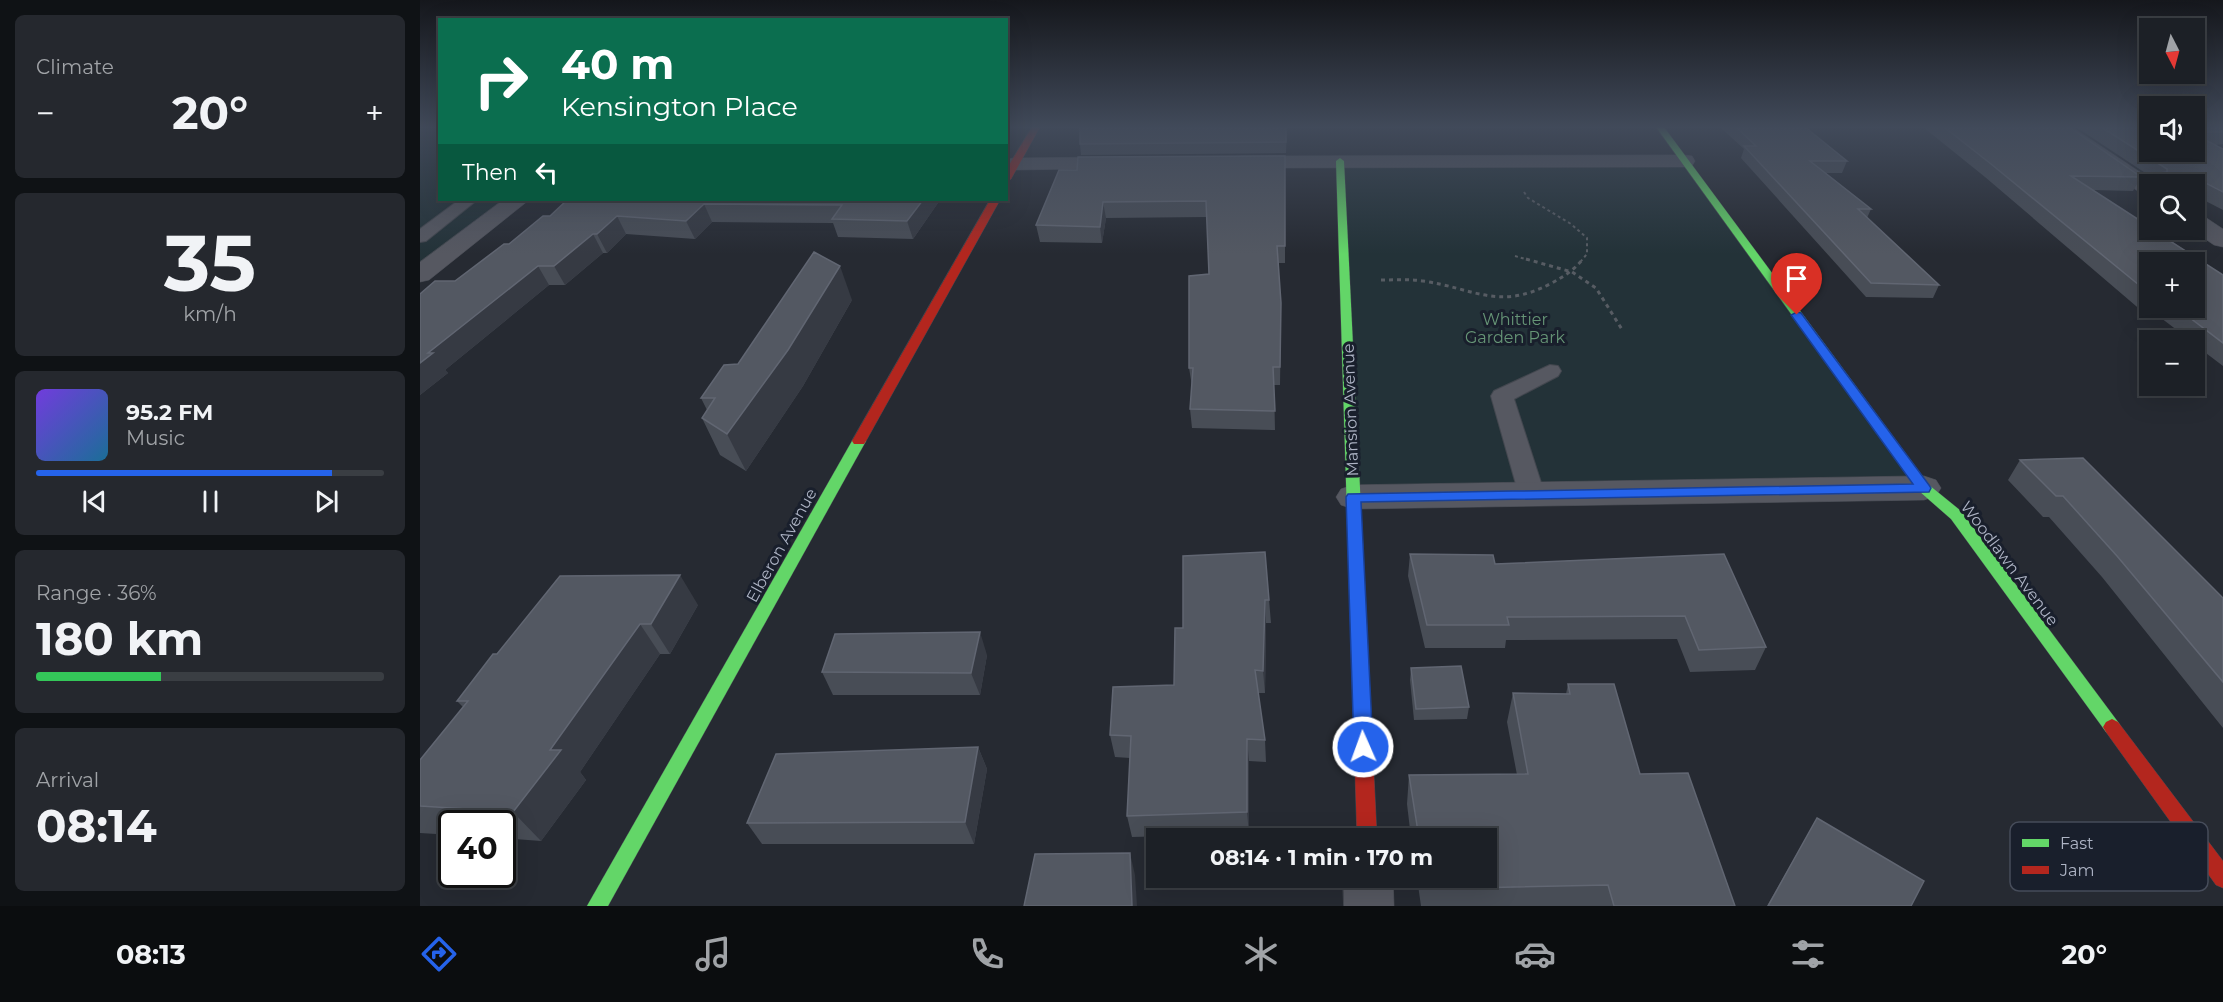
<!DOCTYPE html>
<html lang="en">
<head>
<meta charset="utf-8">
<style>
  :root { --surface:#1c2026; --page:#25282e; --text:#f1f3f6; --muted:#a0a3a7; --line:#3a3e43; --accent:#2563eb }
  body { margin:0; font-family:Montserrat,sans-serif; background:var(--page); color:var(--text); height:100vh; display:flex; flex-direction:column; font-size:22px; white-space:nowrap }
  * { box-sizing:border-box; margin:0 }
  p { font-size:20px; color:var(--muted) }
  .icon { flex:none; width:33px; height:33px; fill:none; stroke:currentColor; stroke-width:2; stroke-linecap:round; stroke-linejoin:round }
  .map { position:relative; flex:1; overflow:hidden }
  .panel { display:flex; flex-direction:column; gap:15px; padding:15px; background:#0f1215; width:420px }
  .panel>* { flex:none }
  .banner { position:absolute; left:18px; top:18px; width:570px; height:183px; border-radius:0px; box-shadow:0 6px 24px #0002,0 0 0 2px var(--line); background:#0b6e4f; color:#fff; overflow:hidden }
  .needle { width:39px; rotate:174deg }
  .controls { position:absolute; left:1719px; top:18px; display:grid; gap:12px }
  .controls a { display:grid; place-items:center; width:66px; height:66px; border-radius:0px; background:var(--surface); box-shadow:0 6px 24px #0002,0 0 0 2px var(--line); font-size:30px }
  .speed { position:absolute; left:18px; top:810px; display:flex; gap:12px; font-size:30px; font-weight:700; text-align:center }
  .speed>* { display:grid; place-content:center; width:78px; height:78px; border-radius:50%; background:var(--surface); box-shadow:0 6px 24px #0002,0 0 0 2px var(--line); line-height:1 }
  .speed .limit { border:3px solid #111; border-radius:9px; background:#fff; color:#111 }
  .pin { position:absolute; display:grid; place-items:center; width:51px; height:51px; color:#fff; margin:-62px -26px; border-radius:50% 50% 50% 0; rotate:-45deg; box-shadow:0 0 6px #0007 }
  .pin .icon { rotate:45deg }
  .me { position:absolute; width:66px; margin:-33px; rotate:358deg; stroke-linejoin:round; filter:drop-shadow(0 0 4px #0008) }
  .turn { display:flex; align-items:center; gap:21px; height:126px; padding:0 24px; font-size:27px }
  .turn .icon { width:78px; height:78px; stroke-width:2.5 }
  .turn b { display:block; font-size:42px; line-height:51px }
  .then { display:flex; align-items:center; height:57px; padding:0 24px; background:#0003; gap:12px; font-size:22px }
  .big { font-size:45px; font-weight:700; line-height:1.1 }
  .panel .tile { flex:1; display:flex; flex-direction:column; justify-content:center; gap:9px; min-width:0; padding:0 21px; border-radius:9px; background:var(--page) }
  .panel .dial { align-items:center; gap:0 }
  .dial b { font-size:78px; line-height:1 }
  .song { display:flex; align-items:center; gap:18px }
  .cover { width:72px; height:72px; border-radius:9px; background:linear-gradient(135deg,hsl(260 70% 55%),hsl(200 70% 35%)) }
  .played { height:6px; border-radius:3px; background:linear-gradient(90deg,var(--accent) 85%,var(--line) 85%) }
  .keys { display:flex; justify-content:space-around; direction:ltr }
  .heat { display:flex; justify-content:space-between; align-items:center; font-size:33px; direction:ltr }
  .charge { height:9px; border-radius:4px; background:linear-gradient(90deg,#34c759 36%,var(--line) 0) }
  .trip { position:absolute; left:726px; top:828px; width:351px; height:60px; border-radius:0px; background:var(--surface); box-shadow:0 6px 24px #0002,0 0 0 2px var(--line); font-weight:700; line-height:60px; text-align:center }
  .dock { display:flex; height:96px; justify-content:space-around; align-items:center; background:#0b0d0f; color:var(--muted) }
  .dock .icon { width:42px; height:42px }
  .dock .current { color:var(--accent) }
  .dock b { font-size:27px; color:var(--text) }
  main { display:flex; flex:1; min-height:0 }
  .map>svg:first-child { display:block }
  .green { fill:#233238 }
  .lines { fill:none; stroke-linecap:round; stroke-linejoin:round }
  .lane-casing { stroke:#43474f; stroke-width:2 }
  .street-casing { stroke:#43474f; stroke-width:1 }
  .fast-casing { stroke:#43474f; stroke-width:1 }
  .jam-casing { stroke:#43474f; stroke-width:1 }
  .path-far1 { stroke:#575c63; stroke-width:2; stroke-dasharray:3 3; stroke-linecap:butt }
  .path { stroke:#575c63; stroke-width:3; stroke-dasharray:4 4; stroke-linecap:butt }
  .lane { fill:#565861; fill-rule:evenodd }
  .street { fill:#565861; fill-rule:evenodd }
  .fast { fill:#63d668; fill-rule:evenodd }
  .jam { fill:#b3261e; fill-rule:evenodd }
  .wall { fill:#484d56; fill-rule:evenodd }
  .shaded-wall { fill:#363a43 }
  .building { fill:#535862; stroke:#616672; stroke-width:1.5 }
  .route { fill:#2563eb; stroke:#184099; stroke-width:1.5 }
  .labels { text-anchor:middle; stroke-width:6; stroke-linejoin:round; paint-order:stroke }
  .park-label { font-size:16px; fill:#669576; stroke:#191f2c }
  .street-label { font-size:16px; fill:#aeb4c5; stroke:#191f2c }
  .key { fill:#191f2c; stroke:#464c5a; stroke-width:1.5 }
  .key-label { font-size:16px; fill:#aeb4c5 }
</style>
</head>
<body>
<main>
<section class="panel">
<div class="tile"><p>Climate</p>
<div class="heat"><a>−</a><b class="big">20°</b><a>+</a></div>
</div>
<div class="tile dial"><b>35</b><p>km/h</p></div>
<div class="tile">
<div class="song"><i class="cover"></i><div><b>95.2 FM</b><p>Music</p></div></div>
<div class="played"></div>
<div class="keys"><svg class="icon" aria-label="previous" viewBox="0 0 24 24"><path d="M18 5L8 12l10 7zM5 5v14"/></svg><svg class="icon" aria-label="pause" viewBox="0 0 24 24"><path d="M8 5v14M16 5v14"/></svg><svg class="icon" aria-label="next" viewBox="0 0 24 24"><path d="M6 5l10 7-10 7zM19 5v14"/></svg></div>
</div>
<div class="tile"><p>Range · 36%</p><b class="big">180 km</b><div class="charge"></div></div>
<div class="tile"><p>Arrival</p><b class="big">08:14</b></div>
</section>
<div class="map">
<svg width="1803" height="906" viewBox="0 0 1803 906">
  <rect width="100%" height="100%" fill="#262a32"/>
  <g class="green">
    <path d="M 0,127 L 19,127 L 20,200 L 97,200 L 0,274 Z"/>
    <path d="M 920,161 L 1264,161 L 1504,488 L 933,497 Z"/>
  </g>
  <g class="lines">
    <defs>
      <g id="lane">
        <path d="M 39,200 L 57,200 L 6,241 L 0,242 L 0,229 Z"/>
        <path d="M 1130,365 L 1138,366 L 1141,371 L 1138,376 L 1094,399 L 1125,495 L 1121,501 L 1112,504 L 1103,501 L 1099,495 L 1071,396 L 1074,391 Z"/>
      </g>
      <g id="street">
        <path d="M 1629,127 L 1652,127 L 1738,184 L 1730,184 L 1730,196 L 1722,194 Z"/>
        <path d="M 1264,155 L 1272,156 L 1275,161 L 1272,166 L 1264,167 L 822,168 L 814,167 L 811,162 L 814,157 L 822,156 Z"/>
        <path d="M 701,157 L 709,158 L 712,163 L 709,168 L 595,170 L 586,167 L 587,159 L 595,158 Z"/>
        <path d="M 83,200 L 109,200 L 9,280 L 0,282 L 0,262 Z"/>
        <path d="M 1774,213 L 1782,215 L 1803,229 L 1803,247 L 1794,245 L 1772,230 L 1774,230 Z"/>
        <path d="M 1504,476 L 1516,480 L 1521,488 L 1516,496 L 1504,500 L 933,509 L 921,505 L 916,497 L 921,489 L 933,485 Z"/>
        <path d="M 923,878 L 973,878 L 974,906 L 924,906 Z"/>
      </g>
      <g id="fast">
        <path d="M 1236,127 L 1244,127 L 1509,485 L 1541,511 L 1698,722 L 1701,727 L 1698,732 L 1692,735 L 1686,732 L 1531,519 L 1499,491 Z"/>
        <path d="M 920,158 L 924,161 L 946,611 L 944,615 L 938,617 L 932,615 L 930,611 L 916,161 Z"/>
        <path d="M 439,437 L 446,441 L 188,906 L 167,906 L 432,441 Z"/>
      </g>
      <g id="jam">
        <path d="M 612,127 L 620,127 L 591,179 L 586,182 L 586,170 Z"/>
        <path d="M 570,200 L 580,200 L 446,441 L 444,444 L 434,444 L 432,441 Z"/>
        <path d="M 938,605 L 944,607 L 946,611 L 957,838 L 937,838 L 930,611 L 932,607 Z"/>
        <path d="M 1692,719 L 1698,722 L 1803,861 L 1803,888 L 1796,885 L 1686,732 L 1683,727 L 1686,722 Z"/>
      </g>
    </defs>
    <use href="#lane" class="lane-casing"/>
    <use href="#street" class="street-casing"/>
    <use href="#fast" class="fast-casing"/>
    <use href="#jam" class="jam-casing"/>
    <g class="path-far1">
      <path d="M 1104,192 L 1108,198 L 1151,224 L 1167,238 L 1167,254 L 1161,261"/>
      <path d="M 1095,256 L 1112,261"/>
    </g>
    <g class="path">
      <path d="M 1106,259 L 1152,272 L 1176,288 L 1203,331"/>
      <path d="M 961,280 C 975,280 989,279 1003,281 C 1053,288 1078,311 1130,284 C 1143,277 1153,271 1163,259"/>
    </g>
    <use href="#lane" class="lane"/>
    <use href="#street" class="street"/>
    <use href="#fast" class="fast"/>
    <use href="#jam" class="jam"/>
  </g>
  <g class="wall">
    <path d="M 660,127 L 867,127 L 866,153 L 661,155 L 660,144 Z"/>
    <path d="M 1300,127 L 1385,127 L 1427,161 L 1422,173 L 1406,173 L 1451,209 L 1447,218 L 1519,285 L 1513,298 L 1446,297 L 1321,158 L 1324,149 Z"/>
    <path d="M 1503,127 L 1649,127 L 1721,177 L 1713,191 L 1673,190 L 1803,275 L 1803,366 L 1774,344 L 1774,340 L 1770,340 L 1741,318 L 1730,318 L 1565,177 ZM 1730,262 L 1774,308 L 1730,308 Z"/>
    <path d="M 1656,127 L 1730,127 L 1774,152 L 1774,127 L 1803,127 L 1803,144 L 1795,145 L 1803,149 L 1803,210 L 1774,195 L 1774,184 L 1733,184 L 1736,180 Z"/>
    <path d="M 865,156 L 865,263 L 858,263 L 861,320 L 860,385 L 854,385 L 855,430 L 772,428 L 770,409 L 772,386 L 769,368 L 789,274 L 787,217 L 686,218 L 682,243 L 620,242 L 616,225 L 657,170 Z"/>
    <path d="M 147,200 L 520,200 L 493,239 L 418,237 L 413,223 L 292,222 L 275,239 L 206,234 L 187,253 L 183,253 L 145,285 L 129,285 L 25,370 L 28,373 L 0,395 L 0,294 L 35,281 L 130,216 Z"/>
    <path d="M 432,300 L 383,386 L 326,471 L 300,455 L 282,418 L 287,410 L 281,398 L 318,364 Z"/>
    <path d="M 1600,460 L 1803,598 L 1803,728 L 1682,577 L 1629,517 L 1623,517 L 1588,480 Z"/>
    <path d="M 845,552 L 851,623 L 846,623 L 845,693 L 838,693 L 845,740 L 846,762 L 829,761 L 829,834 L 712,837 L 707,816 L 710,758 L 695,757 L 690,735 L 754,685 L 763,628 Z"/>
    <path d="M 990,554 L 1075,564 L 1304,554 L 1346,647 L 1335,670 L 1270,672 L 1257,639 L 1086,640 L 1085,648 L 1005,648 L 988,576 Z"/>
    <path d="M 278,605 L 250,654 L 240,654 L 160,772 L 166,780 L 121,841 L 82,838 L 82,824 L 32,824 L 32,835 L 0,833 L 0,760 L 43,707 L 37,701 L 77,654 Z"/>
    <path d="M 567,655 L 560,695 L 413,695 L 402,672 Z"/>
    <path d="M 991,668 L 1049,707 L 1047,719 L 994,720 L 990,680 Z"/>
    <path d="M 1148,684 L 1220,774 L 1315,906 L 1001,906 L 997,878 L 1066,878 L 1066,838 L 991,838 L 987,804 L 989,775 L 1097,775 L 1087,722 L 1093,693 L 1146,694 Z"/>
    <path d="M 558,747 L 567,769 L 554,844 L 342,844 L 327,823 Z"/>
    <path d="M 1397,818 L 1491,906 L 1347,906 Z"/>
  </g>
  <g class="shaded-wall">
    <path d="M 503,200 L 520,200 L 493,239 L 487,221 Z"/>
    <path d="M 683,202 L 686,218 L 682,243 L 680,227 Z"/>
    <path d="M 284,204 L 292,222 L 275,239 L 266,221 Z"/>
    <path d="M 197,216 L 206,234 L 187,253 L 177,234 Z"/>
    <path d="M 173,234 L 183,253 L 145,285 L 134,266 Z"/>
    <path d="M 118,266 L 129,285 L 25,370 L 28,373 L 0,395 L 0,363 L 8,353 Z"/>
    <path d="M 420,266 L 432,300 L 383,386 L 326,471 L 307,434 Z"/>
    <path d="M 260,575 L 278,605 L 250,654 L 231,624 Z"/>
    <path d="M 845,600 L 846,623 L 845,693 L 843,671 Z"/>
    <path d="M 220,624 L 240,654 L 160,772 L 166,780 L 121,841 L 93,812 L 130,750 Z"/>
    <path d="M 560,632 L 567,655 L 560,695 L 551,673 Z"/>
    <path d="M 827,739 L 829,761 L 829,834 L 827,812 Z"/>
    <path d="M 558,747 L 567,769 L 554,844 L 545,822 Z"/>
    <path d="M 710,853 L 715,875 L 717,906 L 712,906 Z"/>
  </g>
  <g class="building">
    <path d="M 660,127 L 866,127 L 866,142 L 660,144 Z"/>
    <path d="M 1316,127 L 1385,127 L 1427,161 L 1390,161 L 1451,209 L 1438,209 L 1519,285 L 1451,283 L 1324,146 L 1336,146 Z"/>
    <path d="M 1524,127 L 1649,127 L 1721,177 L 1651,176 L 1730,227 L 1730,230 L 1733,230 L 1803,275 L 1803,343 L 1757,308 L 1774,308 L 1774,262 L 1730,262 L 1730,294 L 1571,164 Z"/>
    <path d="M 1681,127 L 1730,127 L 1730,152 L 1774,152 L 1774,134 L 1803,149 L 1803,192 L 1776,178 L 1740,177 L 1740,173 L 1747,172 L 1747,169 Z"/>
    <rect x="1774" y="127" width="29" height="5"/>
    <path d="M 865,156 L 865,246 L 857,246 L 861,303 L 860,367 L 853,367 L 855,411 L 770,409 L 773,368 L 769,368 L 769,276 L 789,274 L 786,201 L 683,202 L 680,227 L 616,225 L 639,170 L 657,170 L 658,157 Z"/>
    <path d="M 147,200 L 503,200 L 487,221 L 412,219 L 422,205 L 284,204 L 266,221 L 197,216 L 177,234 L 173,234 L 134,266 L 118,266 L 8,353 L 13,353 L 0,363 L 0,294 L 15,281 L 35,281 L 84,244 L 89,244 L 123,216 L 130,216 Z"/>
    <path d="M 394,252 L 420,266 L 368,350 L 307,434 L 282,418 L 295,398 L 281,398 L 304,365 L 318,364 Z"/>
    <path d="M 1663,458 L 1803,598 L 1803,682 L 1697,556 L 1643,496 L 1636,496 L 1600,460 Z"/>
    <path d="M 845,552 L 849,600 L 845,600 L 843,671 L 835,670 L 845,740 L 827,739 L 827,812 L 707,816 L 711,736 L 690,735 L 693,687 L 754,685 L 755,628 L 763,628 L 763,556 Z"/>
    <path d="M 990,554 L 1073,555 L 1075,564 L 1304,554 L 1346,647 L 1279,650 L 1265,616 L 1087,617 L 1089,625 L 1007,625 Z"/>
    <path d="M 260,575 L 231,624 L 220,624 L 130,750 L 141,750 L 93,812 L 0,806 L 0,760 L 48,701 L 37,701 L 73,654 L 77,654 L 140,576 Z"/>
    <path d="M 560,632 L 551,673 L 402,672 L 415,634 Z"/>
    <path d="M 1041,666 L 1049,707 L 996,709 L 991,668 Z"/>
    <path d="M 1148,684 L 1194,684 L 1220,774 L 1268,773 L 1315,906 L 1194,906 L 1188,885 L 1006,889 L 1004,878 L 1066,878 L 1066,838 L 999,838 L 989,775 L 1108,774 L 1093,693 L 1150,694 Z"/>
    <path d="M 558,747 L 545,822 L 327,823 L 356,754 Z"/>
    <path d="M 1397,818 L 1504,881 L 1491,906 L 1348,906 Z"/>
    <path d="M 710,853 L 712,906 L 604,906 L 615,854 Z"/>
  </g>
  <linearGradient id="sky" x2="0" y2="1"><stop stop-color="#15171c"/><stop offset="0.5" stop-color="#414a5a"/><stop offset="1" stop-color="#414a5a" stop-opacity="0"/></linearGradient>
  <rect width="1803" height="254" fill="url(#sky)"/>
  <path class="route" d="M 1377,312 L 1381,313 L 1509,485 L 1511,488 L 1509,492 L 941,502 L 953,747 L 950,753 L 943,755 L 937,753 L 934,747 L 926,497 L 928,494 L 1493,484 L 1371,315 Z"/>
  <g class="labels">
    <g class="park-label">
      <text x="1095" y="325">Whittier<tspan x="1095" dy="18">Garden Park</tspan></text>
    </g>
    <g class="street-label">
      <text transform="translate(930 410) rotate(-92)" y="6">Mansion Avenue</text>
      <text transform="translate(361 545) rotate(-61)" y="6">Elberon Avenue</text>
      <text transform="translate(1590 563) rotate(53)" y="6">Woodlawn Avenue</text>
    </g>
  </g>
  <rect x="1590" y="822" width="198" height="69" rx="9" class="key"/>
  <rect x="1602" y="839" width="27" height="8" fill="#63d668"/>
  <rect x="1602" y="866" width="27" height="8" fill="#b3261e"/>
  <g class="key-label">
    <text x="1640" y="849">Fast</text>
    <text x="1640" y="876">Jam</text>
  </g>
</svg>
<div class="controls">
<a><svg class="needle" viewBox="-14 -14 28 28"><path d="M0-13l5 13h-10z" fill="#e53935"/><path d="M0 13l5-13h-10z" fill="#a0a3a7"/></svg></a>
<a><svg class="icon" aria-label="sound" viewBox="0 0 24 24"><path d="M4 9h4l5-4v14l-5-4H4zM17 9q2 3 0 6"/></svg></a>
<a><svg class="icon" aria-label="search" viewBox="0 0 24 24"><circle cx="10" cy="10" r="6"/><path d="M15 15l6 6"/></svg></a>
<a>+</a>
<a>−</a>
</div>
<div class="speed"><div class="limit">40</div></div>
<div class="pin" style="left:1377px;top:315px;background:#d93025"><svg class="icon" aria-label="arrive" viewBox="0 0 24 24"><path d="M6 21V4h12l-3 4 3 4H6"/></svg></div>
<svg class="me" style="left:943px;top:747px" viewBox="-20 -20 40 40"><circle r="17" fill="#2563eb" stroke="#fff" stroke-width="3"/><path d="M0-11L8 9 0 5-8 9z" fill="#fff"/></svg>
<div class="trip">08:14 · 1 min · 170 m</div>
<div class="banner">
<div class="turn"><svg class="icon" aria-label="right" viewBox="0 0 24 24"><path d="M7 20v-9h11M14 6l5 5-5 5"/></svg><div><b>40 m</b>Kensington Place</div></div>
<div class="then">Then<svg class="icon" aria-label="left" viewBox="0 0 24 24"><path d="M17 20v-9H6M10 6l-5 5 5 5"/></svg></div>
</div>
</div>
</main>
<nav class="dock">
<b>08:13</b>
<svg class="icon current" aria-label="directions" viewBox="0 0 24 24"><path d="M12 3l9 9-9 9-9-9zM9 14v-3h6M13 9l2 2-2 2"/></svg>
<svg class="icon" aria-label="music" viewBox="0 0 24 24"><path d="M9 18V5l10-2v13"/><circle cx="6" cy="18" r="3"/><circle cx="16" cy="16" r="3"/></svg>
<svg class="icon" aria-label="phone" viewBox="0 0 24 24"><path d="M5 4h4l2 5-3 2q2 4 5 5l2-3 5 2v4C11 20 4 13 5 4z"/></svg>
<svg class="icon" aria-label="climate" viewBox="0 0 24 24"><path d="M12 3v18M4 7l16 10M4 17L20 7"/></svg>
<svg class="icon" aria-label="car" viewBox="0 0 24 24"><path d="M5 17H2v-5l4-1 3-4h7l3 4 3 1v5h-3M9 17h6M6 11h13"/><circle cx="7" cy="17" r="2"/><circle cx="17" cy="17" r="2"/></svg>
<svg class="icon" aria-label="filters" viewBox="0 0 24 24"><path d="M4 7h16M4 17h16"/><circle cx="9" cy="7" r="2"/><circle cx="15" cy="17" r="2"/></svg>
<b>20°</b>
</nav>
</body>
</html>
